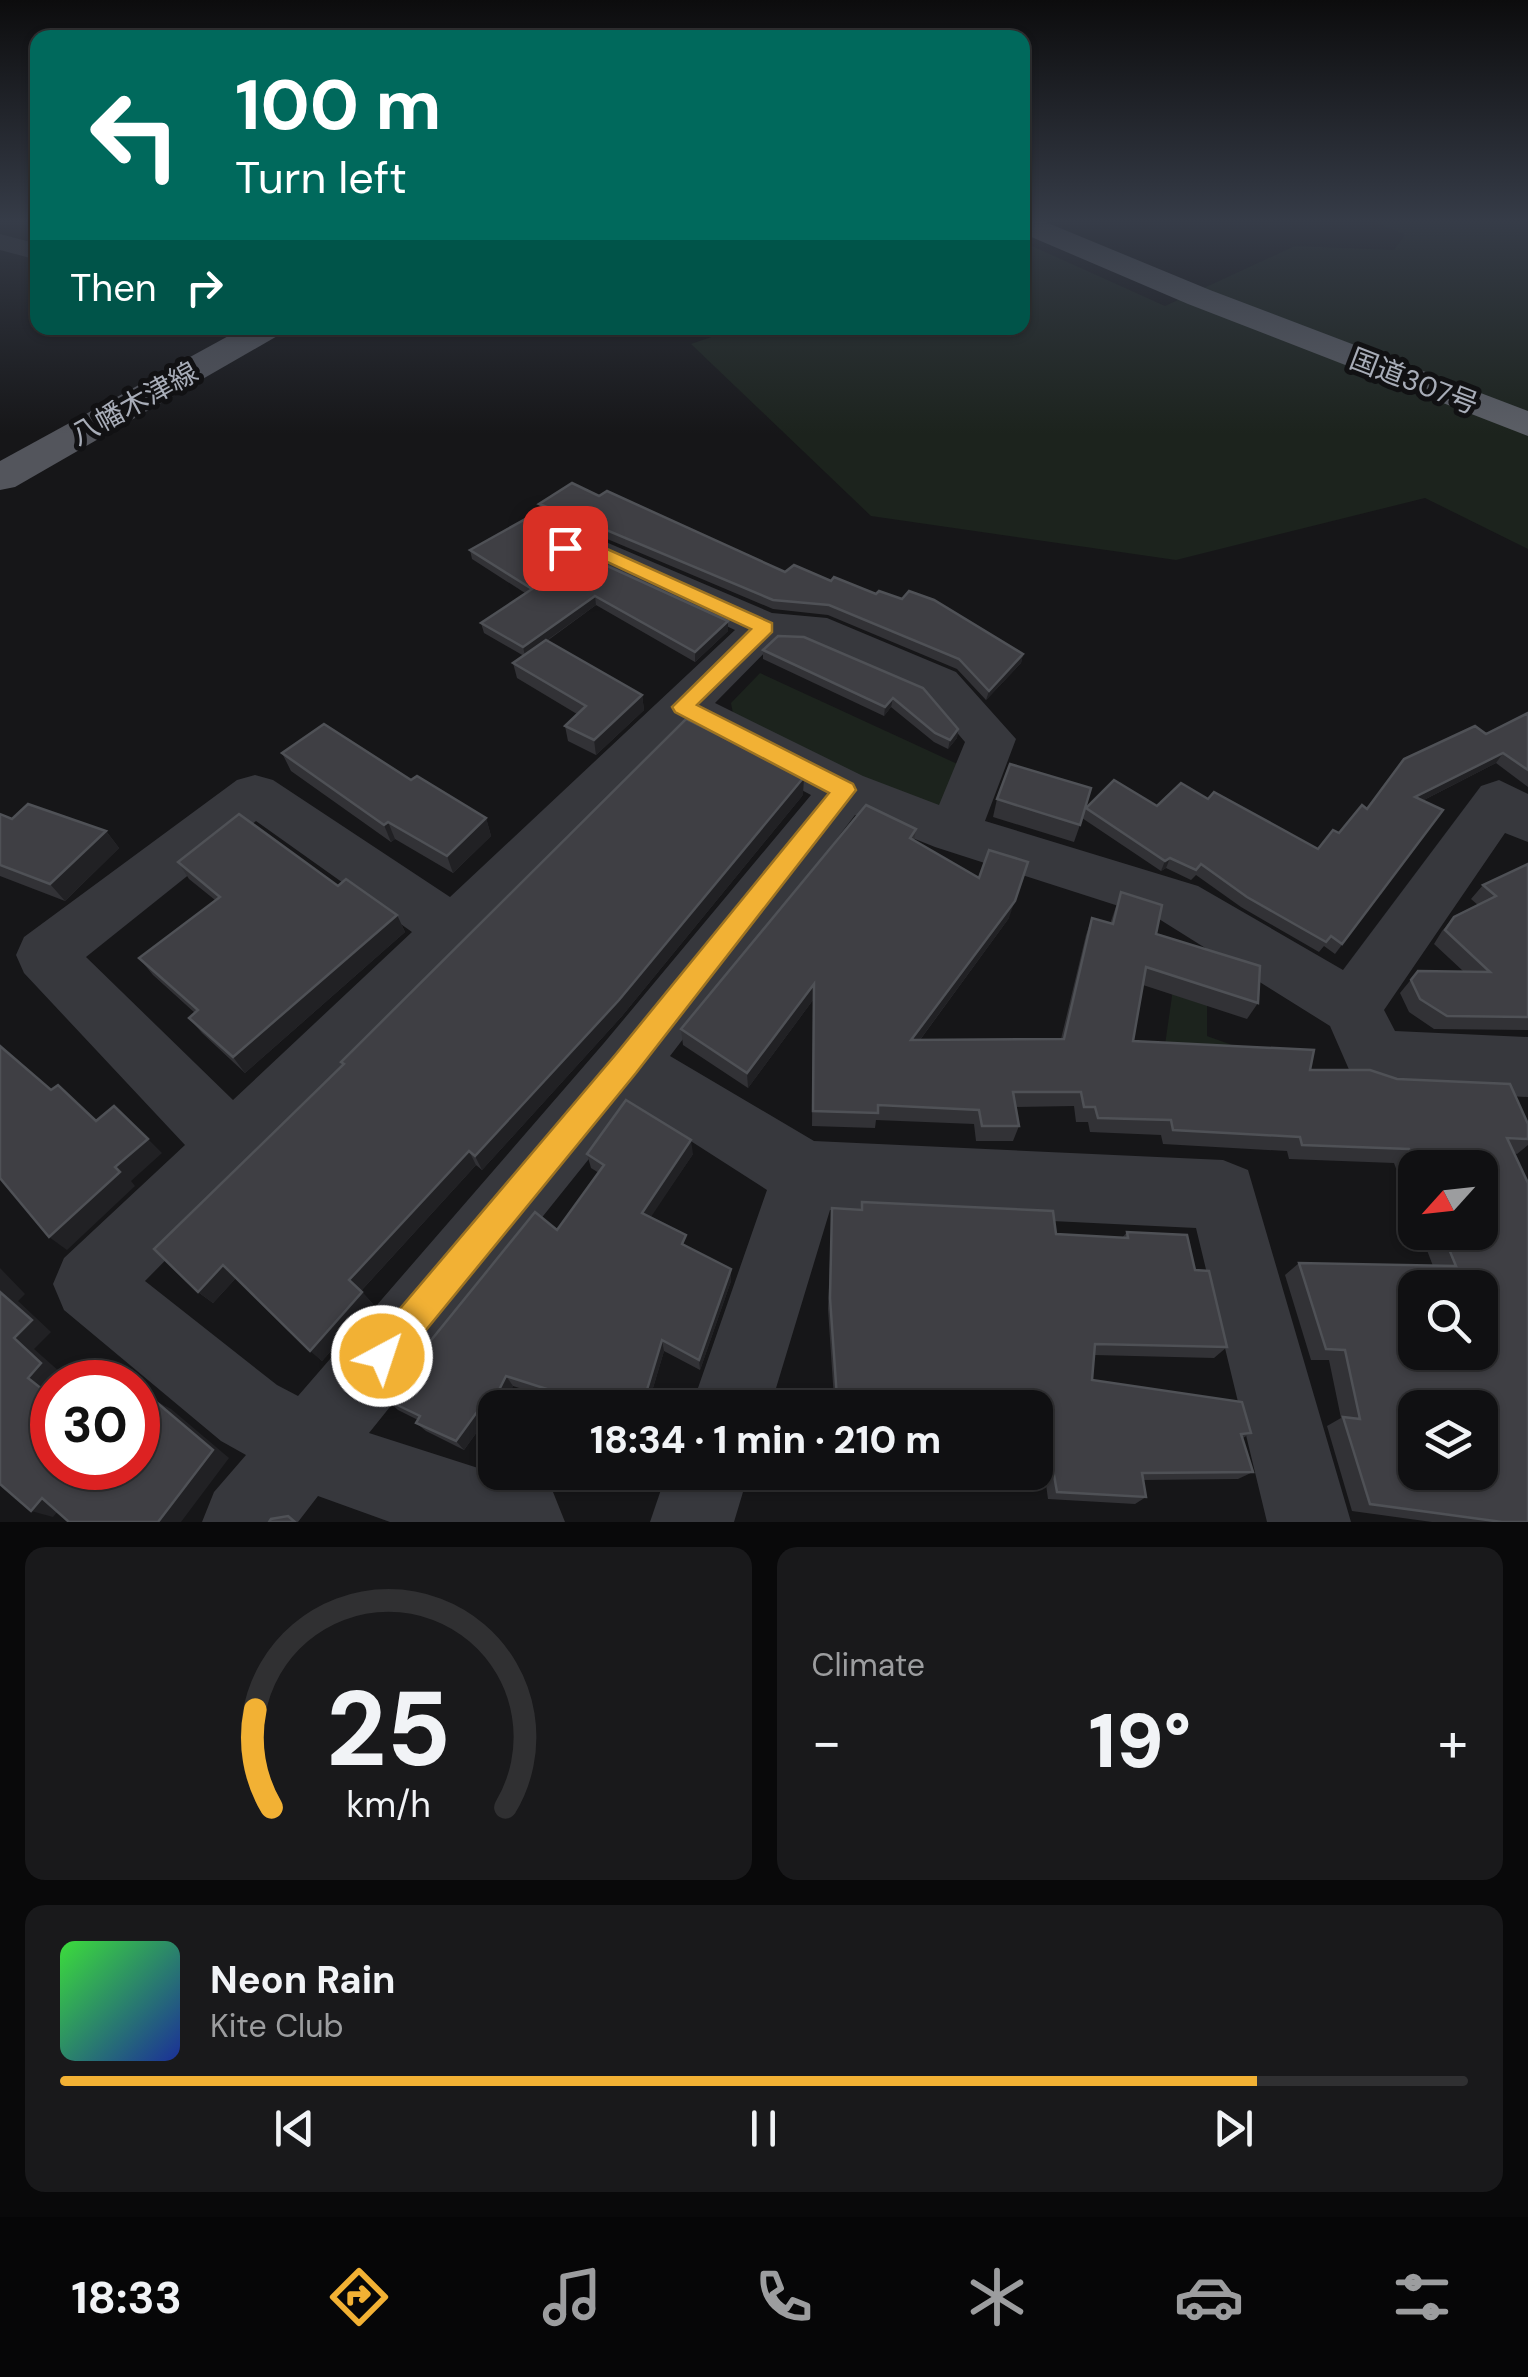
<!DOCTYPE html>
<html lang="en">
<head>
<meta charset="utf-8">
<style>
  :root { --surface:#101012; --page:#19191b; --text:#f1f3f6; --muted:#9c9d9f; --line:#303032; --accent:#f2b134 }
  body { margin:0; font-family:"DM Sans","Noto Sans JP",sans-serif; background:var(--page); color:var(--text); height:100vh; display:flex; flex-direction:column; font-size:38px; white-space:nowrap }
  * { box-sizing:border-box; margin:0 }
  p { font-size:32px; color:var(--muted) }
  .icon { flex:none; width:55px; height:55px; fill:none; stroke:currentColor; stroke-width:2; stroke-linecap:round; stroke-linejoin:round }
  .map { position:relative; height:1522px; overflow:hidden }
  .side { display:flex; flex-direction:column; gap:25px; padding:25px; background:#09090a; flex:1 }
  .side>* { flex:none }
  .hud { position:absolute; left:30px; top:30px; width:1000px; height:305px; border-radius:20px; box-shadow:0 2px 8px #0004,0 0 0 2px var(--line); background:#00695c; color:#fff; overflow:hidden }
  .needle { width:65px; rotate:243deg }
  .controls { position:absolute; left:1398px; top:1150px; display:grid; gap:20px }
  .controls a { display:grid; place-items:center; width:100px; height:100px; border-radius:20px; background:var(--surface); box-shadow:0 2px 8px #0004,0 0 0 2px var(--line); font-size:50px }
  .speed { position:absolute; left:30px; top:1360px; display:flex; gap:20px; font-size:50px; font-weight:700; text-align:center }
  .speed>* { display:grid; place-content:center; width:130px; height:130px; border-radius:50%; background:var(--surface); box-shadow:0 2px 8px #0004,0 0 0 2px var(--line); line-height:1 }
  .speed .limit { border:15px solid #d22; background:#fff; color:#111 }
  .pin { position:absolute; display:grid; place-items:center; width:85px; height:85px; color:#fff; margin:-42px; border-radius:20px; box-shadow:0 5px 15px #0006 }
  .me { position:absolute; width:110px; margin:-55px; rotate:40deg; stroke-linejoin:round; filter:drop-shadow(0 0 8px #0008) }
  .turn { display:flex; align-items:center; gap:35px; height:210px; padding:0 40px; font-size:45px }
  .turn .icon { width:130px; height:130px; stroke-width:2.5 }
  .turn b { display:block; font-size:70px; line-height:85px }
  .then { display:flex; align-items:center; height:95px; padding:0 40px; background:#0003; gap:20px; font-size:38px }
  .big { font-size:75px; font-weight:800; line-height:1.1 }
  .side .tile { flex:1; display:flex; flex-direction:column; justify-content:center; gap:15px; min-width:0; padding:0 35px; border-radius:20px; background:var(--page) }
  .side .dial { align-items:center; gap:0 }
  .dial svg { height:260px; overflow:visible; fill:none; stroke:var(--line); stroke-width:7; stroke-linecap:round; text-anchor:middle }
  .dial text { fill:var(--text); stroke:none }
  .song { display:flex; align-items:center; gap:30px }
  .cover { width:120px; height:120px; border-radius:15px; background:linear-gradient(135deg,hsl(120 70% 55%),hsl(230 70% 35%)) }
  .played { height:10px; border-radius:5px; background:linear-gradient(90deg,var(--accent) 85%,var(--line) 85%) }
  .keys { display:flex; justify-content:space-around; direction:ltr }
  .heat { display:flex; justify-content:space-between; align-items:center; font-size:55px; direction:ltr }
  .side .tiles { flex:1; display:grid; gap:25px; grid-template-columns:1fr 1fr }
  .tile:last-child { grid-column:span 2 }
  .trip { position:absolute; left:478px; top:1390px; width:575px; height:100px; border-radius:20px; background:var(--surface); box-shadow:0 2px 8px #0004,0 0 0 2px var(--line); font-weight:800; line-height:100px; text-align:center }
  .menu { display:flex; height:160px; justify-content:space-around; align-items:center; background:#060607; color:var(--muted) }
  .menu .icon { width:70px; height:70px }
  .menu .on { color:var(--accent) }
  .menu b { font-size:45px; color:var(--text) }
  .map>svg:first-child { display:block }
  .green { fill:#1c231d }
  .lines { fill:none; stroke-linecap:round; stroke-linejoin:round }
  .minor { fill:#37383d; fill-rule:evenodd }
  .primary { fill:#53555c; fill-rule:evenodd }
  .trunk { fill:#5b5e65; fill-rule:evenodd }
  .wall { fill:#323236 }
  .shaded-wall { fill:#212124 }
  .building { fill:#3f3f44; stroke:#4f5156; stroke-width:2.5; fill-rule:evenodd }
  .route { fill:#f2b134; stroke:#9d7322; stroke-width:2.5 }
  .labels { text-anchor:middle; stroke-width:10; stroke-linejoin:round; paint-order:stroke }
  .far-street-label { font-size:28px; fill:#a8adb8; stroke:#111113 }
</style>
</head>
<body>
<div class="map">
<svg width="1528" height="1522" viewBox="0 0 1528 1522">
  <rect width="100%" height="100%" fill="#161618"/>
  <g class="green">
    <path d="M 1372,221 L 1528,221 L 1528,549 L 1425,498 L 1176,560 L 871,516 L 691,344 L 737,328 L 1022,328 L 1023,242 L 1165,306 L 1295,246 L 1394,250 L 1405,235 Z"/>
    <path d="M 760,673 L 977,773 L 954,832 L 737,735 L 731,703 Z"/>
    <path d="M 1180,940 L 1207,954 L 1207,1036 L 1271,1059 L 1161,1073 Z"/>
  </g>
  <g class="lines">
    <g class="minor">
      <path d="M 0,234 L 38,244 L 38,260 L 0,250 Z"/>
      <path d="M 587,534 L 772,613 L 827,618 L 956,672 L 1016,739 L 985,821 L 1198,886 L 1343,970 L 1481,786 L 1499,780 L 1528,794 L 1528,842 L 1505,833 L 1384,1010 L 1395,1031 L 1528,1037 L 1528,1097 L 1376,1089 L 1354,1081 L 1330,1026 L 1159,919 L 935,847 L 855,815 L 670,1056 L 814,1141 L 1223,1160 L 1248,1170 L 1351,1522 L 1267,1522 L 1196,1228 L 830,1210 L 770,1408 L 691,1408 L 767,1190 L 633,1104 L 369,1433 L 553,1492 L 565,1522 L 390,1522 L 318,1496 L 298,1522 L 202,1522 L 214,1492 L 246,1455 L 221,1441 L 64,1310 L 53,1284 L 64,1258 L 185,1145 L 24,973 L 16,955 L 24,937 L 237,780 L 255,775 L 273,780 L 450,897 L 735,630 L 581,559 L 551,557 L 545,548 L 551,539 ZM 776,641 L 805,642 L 924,694 L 965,742 L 939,805 L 863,776 L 715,703 ZM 688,730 L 811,795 L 604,1043 L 298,1396 L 277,1385 L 145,1281 ZM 256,821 L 412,932 L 233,1100 L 86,957 Z"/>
      <path d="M 667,1472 L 749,1472 L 734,1522 L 650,1522 Z"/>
    </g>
    <path class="primary" d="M 243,328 L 284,328 L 279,335 L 15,487 L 0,490 L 0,461 Z"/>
    <path class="trunk" d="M 1022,221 L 1043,221 L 1210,290 L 1528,411 L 1528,436 L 1188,304 L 1022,233 Z"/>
  </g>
  <g class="wall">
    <path d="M 599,496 L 785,572 L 831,581 L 1023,654 L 1021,663 L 986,700 L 957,669 L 828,615 L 773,609 L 586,530 L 550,535 L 544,546 L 549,551 L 728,621 L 728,631 L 695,662 L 596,605 L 547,641 L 642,695 L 644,710 L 596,755 L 568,741 L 565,726 L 577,714 L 517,678 L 513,663 L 524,656 L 484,633 L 481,623 L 525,593 L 472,559 L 470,550 L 541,511 L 539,504 Z"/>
    <path d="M 778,636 L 958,729 L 957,738 L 948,749 L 934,742 L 891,707 L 884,716 L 763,659 L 763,650 Z"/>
    <path d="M 1528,713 L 1528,787 L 1496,763 L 1422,801 L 1443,810 L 1335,954 L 1324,946 L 1319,952 L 1241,907 L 1196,875 L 1191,880 L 1166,868 L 1161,871 L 1082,818 L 1086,808 L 1157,806 L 1208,799 L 1318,849 L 1367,809 L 1486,734 Z"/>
    <path d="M 282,753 L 411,780 L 486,818 L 491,836 L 453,873 L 395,839 L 391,842 L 291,771 Z"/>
    <path d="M 803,795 L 622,1016 L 482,1170 L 476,1165 L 361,1291 L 373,1304 L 322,1361 L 236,1278 L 213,1303 L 198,1292 L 343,1065 L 341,1062 Z"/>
    <path d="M 997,799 L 1080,825 L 1074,842 L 993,817 Z"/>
    <path d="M 0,814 L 12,819 L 106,831 L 119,848 L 65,901 L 0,876 Z"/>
    <path d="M 916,829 L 914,841 L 1009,918 L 920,1040 L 1061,1039 L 1086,935 L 1092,918 L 1110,924 L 1121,892 L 1156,934 L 1258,1003 L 1247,1019 L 1143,985 L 1133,1041 L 1310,1070 L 1528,1124 L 1528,1145 L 1517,1154 L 1514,1153 L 1528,1522 L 1432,1522 L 1352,1511 L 1327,1426 L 1341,1418 L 1329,1360 L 1311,1360 L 1285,1275 L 1299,1263 L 1433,1266 L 1420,1232 L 1480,1232 L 1480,1168 L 1415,1168 L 1415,1219 L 1394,1163 L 1289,1159 L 1287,1151 L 1163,1144 L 1161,1135 L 1090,1132 L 1088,1122 L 1076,1122 L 1074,1106 L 1016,1107 L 1019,1126 L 1013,1141 L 976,1141 L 974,1124 L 876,1120 L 875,1128 L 812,1126 L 813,1000 L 748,1088 L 683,1045 L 681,1029 Z"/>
    <path d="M 178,862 L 338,886 L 397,915 L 405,932 L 245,1073 L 202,1033 L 189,1018 L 195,1013 L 153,975 L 139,958 L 215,900 L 189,879 Z"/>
    <path d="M 1528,864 L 1528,1030 L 1434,1029 L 1409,1012 L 1400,993 L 1418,971 L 1463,971 L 1434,944 L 1442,931 L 1454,917 L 1478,905 L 1471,899 L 1483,885 Z"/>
    <path d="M 587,1154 L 693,1154 L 650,1217 L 688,1247 L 731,1269 L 731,1281 L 700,1370 L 664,1351 L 647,1408 L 568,1408 L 569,1404 L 513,1386 L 503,1407 L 497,1404 L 464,1450 L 426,1431 L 416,1423 L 418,1420 L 398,1410 L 387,1400 L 557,1230 L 599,1173 L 591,1168 Z"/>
    <path d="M 862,1202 L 1056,1234 L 1122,1238 L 1127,1232 L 1195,1270 L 1227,1347 L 1214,1358 L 1094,1355 L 1092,1380 L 1251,1433 L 1243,1438 L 1253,1472 L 1238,1479 L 1143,1480 L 1146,1497 L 1135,1504 L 1048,1499 L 1045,1477 L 798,1485 L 798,1472 L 1035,1472 L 1035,1408 L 796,1408 L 797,1399 L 834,1399 L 828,1309 L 832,1208 L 860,1210 Z"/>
    <path d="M 594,1472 L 612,1472 L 610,1478 Z"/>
  </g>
  <g class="shaded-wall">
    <path d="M 585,521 L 586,530 L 550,535 L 542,550 L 540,541 L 549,526 Z"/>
    <path d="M 595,596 L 596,605 L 525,656 L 523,647 Z"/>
    <path d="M 728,621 L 728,631 L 695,662 L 695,652 Z"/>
    <path d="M 1023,654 L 1021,663 L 986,700 L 989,691 Z"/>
    <path d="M 642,695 L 644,710 L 596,755 L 594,740 Z"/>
    <path d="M 893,698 L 891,707 L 884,716 L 885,707 Z"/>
    <path d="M 958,729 L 957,738 L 948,749 L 950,740 Z"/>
    <path d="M 1503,753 L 1496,763 L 1408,808 L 1415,797 Z"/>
    <path d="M 804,777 L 803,795 L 622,1016 L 482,1170 L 475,1156 Z"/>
    <path d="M 486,818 L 491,836 L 453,873 L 447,856 Z"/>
    <path d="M 388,822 L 395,839 L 391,842 L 384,825 Z"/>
    <path d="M 106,831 L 119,848 L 65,901 L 50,884 Z"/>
    <path d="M 1170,858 L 1166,868 L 1161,871 L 1165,861 Z"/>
    <path d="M 1028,862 L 1009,918 L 908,1056 L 911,1040 Z"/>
    <path d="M 397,915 L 405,932 L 245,1073 L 233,1057 Z"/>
    <path d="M 814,984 L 813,1000 L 748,1088 L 747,1073 Z"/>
    <path d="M 148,1139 L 162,1153 L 131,1181 L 135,1186 L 67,1250 L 49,1237 L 115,1167 Z"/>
    <path d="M 691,1140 L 693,1154 L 645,1226 L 642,1213 Z"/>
    <path d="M 469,1151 L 476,1165 L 360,1292 L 349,1280 Z"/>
    <path d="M 223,1265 L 237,1277 L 213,1303 L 198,1292 Z"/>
    <path d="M 0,1268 L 25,1294 L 18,1301 L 51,1332 L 34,1349 L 61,1373 L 48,1387 L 52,1391 L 52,1397 L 28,1378 L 0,1292 Z"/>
    <path d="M 731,1269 L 731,1281 L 700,1370 L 699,1360 Z"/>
    <path d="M 362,1292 L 373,1304 L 322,1361 L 310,1351 Z"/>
    <path d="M 662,1340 L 664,1351 L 647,1408 L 644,1408 L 643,1403 Z"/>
    <path d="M 506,1376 L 513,1386 L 503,1407 L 495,1398 Z"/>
    <path d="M 490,1394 L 497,1404 L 464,1450 L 456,1441 Z"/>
    <path d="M 154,1400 L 171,1409 L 229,1458 L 181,1522 L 158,1522 Z"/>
    <path d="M 42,1498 L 64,1504 L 53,1517 L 31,1511 Z"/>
  </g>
  <g class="building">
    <path d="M 572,483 L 599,496 L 607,491 L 785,572 L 794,565 L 831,581 L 834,577 L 876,594 L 879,591 L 902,599 L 909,591 L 934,600 L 1023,654 L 989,691 L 959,659 L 829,605 L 773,600 L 585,521 L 549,526 L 540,541 L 549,551 L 579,553 L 728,621 L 695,652 L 595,596 L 523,647 L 481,623 L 532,589 L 470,550 L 547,507 L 539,504 Z"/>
    <path d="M 778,636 L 804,637 L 923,688 L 958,729 L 950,740 L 935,733 L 893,698 L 885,707 L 763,650 Z"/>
    <path d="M 546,640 L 642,695 L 594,740 L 565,726 L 586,706 L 513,663 Z"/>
    <path d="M 1528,713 L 1528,770 L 1503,753 L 1415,797 L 1443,810 L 1342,944 L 1331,936 L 1326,942 L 1247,897 L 1201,864 L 1196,870 L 1170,858 L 1165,861 L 1086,808 L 1114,780 L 1157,806 L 1181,783 L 1208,799 L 1214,792 L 1318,849 L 1333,830 L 1339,833 L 1362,805 L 1367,809 L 1404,759 L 1475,726 L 1486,734 Z"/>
    <path d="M 686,719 L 804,777 L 619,1000 L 475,1156 L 469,1151 L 349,1280 L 362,1292 L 310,1351 L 223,1265 L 198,1292 L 154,1249 L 344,1064 L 341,1062 Z"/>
    <path d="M 324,724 L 411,780 L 417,776 L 486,818 L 447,856 L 388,822 L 384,825 L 282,753 Z"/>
    <path d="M 1010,764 L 1091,788 L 1080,825 L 997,799 Z"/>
    <path d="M 28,804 L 106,831 L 50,884 L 0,865 L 0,814 L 12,819 Z"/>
    <path d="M 866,805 L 916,829 L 910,838 L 979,878 L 989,850 L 1028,862 L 1015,901 L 911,1040 L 1064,1039 L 1092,918 L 1113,924 L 1121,892 L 1162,905 L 1156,934 L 1260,966 L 1258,1003 L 1146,967 L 1133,1041 L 1314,1050 L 1310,1070 L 1370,1070 L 1397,1079 L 1510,1084 L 1528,1124 L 1528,1139 L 1507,1138 L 1528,1183 L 1528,1522 L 1502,1522 L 1370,1504 L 1343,1417 L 1360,1419 L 1345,1350 L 1326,1349 L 1299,1263 L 1456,1266 L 1442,1232 L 1480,1232 L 1480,1168 L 1417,1168 L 1409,1149 L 1302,1145 L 1300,1137 L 1173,1130 L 1171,1120 L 1098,1118 L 1095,1107 L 1084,1107 L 1081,1092 L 1013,1092 L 1019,1126 L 982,1126 L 979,1110 L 878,1105 L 878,1113 L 813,1111 L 814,984 L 747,1073 L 681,1029 ZM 1415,1288 L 1480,1288 L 1480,1352 L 1415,1352 ZM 1415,1408 L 1480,1408 L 1480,1472 L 1415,1472 Z"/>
    <path d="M 239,814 L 338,886 L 346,879 L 397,915 L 233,1057 L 189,1018 L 198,1010 L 139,958 L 220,897 L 178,862 Z"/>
    <path d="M 1528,864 L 1528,1017 L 1447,1016 L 1420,999 L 1411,980 L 1418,971 L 1490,972 L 1445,930 L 1454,917 L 1496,896 L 1483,885 Z"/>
    <path d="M 0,1046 L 51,1090 L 58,1085 L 96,1121 L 114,1106 L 148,1139 L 115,1167 L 120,1172 L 49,1237 L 0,1178 Z"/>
    <path d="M 626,1100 L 691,1140 L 642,1213 L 686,1235 L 682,1244 L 731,1269 L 699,1360 L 662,1340 L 643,1403 L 628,1398 L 625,1408 L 568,1408 L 572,1397 L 506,1376 L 495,1398 L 490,1394 L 456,1441 L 416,1423 L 420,1416 L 387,1400 L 398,1381 L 535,1212 L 557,1230 L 604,1165 L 587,1154 Z"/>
    <path d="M 862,1202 L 1053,1211 L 1056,1234 L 1128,1238 L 1127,1232 L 1187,1235 L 1195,1270 L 1209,1271 L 1227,1347 L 1095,1344 L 1092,1380 L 1242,1402 L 1251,1433 L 1241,1434 L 1253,1472 L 1142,1473 L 1146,1497 L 1057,1492 L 1053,1469 L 1035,1470 L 1035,1408 L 797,1408 L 797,1399 L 837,1398 L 830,1298 L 832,1208 L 862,1210 Z"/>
    <path d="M 0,1292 L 32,1320 L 14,1338 L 41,1363 L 28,1378 L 52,1397 L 52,1468 L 138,1468 L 138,1420 L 154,1400 L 213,1450 L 158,1522 L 69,1522 L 42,1498 L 31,1511 L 0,1484 Z"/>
    <path d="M 799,1472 L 953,1472 L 799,1478 Z"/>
    <path d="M 288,1516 L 295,1522 L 269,1522 L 271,1519 Z"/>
  </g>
  <linearGradient id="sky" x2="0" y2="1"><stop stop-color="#0c0c0d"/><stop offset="0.51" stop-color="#363c48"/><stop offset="1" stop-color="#363c48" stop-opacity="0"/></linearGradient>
  <rect width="1528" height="434" fill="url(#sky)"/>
  <path class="route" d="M 587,540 L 772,623 L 772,632 L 697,705 L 853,784 L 856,790 L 636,1073 L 395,1368 L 382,1373 L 370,1368 L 365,1356 L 370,1344 L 616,1054 L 829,793 L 675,712 L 672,707 L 751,629 L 584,551 L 565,553 L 556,548 L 558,544 Z"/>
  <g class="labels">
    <g class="far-street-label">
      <text transform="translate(1414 381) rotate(21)" y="10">国道307号</text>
      <text transform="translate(134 403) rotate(-29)" y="10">八幡木津線</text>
    </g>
  </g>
</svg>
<div class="controls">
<a><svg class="needle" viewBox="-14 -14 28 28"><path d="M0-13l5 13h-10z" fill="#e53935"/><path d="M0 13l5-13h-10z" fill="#9c9d9f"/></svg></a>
<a><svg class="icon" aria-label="search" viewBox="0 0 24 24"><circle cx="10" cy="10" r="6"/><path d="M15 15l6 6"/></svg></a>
<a><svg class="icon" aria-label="layers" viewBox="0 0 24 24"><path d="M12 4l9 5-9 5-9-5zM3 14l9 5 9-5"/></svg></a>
</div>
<div class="speed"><div class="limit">30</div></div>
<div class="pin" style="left:565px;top:548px;background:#d93025"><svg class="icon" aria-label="arrive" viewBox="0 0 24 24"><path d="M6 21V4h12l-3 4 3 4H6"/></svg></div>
<svg class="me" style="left:382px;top:1356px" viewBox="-20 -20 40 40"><circle r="17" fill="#f2b134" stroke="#fff" stroke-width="3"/><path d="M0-11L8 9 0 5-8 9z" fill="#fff"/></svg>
<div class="trip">18:34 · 1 min · 210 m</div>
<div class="hud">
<div class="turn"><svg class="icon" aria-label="left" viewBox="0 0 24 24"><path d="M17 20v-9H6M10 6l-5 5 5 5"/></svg><div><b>100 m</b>Turn left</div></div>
<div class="then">Then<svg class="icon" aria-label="right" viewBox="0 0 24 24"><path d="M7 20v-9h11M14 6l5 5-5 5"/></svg></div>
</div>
</div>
<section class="side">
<div class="tiles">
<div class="tile dial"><svg viewBox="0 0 100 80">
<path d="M14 69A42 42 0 1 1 86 69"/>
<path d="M14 69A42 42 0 0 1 9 39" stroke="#f2b134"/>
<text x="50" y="56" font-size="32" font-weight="700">25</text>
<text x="50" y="72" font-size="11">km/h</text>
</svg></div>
<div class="tile"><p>Climate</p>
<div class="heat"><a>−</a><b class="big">19°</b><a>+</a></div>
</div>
<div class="tile">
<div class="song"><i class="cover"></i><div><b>Neon Rain</b><p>Kite Club</p></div></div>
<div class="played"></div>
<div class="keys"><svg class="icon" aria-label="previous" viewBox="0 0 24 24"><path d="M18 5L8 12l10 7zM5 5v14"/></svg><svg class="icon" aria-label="pause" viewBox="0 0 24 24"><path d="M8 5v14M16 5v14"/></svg><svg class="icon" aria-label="next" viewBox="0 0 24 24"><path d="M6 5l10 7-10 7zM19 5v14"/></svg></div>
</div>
</div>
</section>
<nav class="menu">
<b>18:33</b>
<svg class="icon on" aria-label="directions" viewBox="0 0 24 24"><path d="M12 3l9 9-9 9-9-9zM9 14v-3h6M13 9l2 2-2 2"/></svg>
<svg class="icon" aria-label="music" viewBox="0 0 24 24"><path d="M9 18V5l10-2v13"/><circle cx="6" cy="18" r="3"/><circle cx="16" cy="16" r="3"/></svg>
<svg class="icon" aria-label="phone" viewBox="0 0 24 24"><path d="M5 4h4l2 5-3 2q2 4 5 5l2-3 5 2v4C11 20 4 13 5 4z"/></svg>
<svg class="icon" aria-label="climate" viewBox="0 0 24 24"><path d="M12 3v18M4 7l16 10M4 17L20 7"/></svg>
<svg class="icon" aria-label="car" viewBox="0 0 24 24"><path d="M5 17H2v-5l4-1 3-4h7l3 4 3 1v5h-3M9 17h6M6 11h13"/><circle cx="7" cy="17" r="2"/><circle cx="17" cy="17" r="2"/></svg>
<svg class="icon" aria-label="filters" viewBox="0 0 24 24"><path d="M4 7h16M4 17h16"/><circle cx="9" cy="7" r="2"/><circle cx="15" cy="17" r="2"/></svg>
</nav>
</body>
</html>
